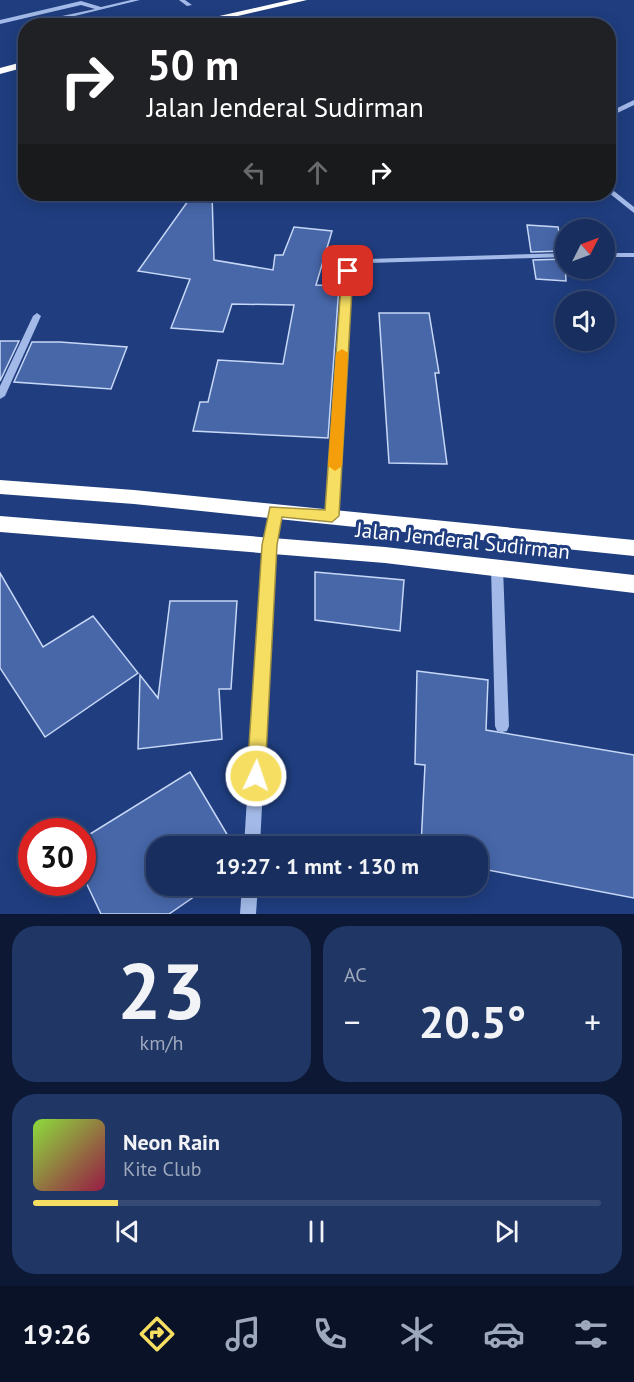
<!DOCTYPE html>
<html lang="id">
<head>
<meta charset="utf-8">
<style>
  :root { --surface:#172e5f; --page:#203665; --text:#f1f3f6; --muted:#9ea8bd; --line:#364a74; --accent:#f6de63 }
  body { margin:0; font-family:"PT Sans",sans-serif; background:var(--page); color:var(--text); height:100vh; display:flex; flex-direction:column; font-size:22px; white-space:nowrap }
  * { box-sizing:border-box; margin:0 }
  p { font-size:20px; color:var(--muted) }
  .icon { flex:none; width:33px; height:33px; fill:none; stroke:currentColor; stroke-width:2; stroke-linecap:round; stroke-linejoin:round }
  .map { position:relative; height:914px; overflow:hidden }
  .details { display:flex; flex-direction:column; gap:12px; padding:12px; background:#0d1934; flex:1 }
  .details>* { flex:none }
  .top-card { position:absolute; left:18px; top:18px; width:598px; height:183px; border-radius:24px; box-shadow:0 3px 15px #0003,0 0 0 2px var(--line); background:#202124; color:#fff; overflow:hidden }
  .needle { width:39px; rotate:48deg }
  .tools { position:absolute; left:555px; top:219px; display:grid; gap:12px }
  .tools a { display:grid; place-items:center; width:60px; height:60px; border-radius:50%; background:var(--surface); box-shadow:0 3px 15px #0003,0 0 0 2px var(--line); font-size:30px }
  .speed { position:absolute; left:18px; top:818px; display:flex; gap:12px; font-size:30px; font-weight:700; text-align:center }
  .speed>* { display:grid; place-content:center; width:78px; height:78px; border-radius:50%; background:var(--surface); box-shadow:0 3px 15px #0003,0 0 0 2px var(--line); line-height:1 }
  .speed .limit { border:9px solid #d22; background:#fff; color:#111 }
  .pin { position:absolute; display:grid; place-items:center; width:51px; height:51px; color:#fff; margin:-26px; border-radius:12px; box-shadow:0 3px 9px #0006 }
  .me { position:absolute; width:66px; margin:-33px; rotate:3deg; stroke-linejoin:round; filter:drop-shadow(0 0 4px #0008) }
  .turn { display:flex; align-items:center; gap:21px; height:126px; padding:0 30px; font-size:27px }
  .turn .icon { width:78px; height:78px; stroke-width:2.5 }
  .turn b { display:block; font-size:42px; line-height:51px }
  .lanes { display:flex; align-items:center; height:57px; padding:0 30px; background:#0003; justify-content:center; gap:30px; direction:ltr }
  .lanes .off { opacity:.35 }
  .big { font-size:45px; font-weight:800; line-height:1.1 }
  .details .tile { flex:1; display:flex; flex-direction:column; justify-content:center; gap:9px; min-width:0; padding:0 21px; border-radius:24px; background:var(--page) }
  .details .dial { align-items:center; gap:0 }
  .dial b { font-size:78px; line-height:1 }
  .song { display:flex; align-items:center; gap:18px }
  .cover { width:72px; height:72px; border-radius:9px; background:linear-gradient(135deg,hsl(90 70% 55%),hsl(340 70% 35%)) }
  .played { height:6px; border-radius:3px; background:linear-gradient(90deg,var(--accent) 15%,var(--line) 15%) }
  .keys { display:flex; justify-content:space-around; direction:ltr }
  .heat { display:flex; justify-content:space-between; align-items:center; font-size:33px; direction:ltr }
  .details .tiles { flex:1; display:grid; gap:12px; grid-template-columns:1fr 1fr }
  .tile:last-child { grid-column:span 2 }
  .trip { position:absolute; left:146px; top:836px; width:342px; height:60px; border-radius:24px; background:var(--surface); box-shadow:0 3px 15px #0003,0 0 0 2px var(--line); font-weight:800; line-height:60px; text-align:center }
  .tabs { display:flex; height:96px; justify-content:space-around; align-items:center; background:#091226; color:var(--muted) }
  .tabs .icon { width:42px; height:42px }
  .tabs .on { color:var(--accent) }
  .tabs b { font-size:27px; color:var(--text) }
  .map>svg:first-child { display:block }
  .building { fill:#4767a9; stroke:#c7d7f6; stroke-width:1.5 }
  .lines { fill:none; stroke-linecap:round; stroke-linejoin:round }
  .minor { fill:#a3bae8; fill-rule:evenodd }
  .highway { fill:#fff; fill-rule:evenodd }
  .route { fill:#f6de63; stroke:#a09040; stroke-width:1.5 }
  .slow { fill:#f59e0b }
  .labels { text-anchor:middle; stroke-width:6; stroke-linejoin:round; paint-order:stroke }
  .street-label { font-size:21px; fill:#fff; stroke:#1f3d7f }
</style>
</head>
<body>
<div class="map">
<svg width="634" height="914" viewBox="0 0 634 914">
  <rect width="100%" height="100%" fill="#1f3d7f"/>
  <g class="building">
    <path d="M 193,194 L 212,194 L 214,260 L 273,270 L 275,255 L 283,255 L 294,227 L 332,231 L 316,285 L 339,286 L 328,438 L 193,431 L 200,402 L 208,402 L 218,360 L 283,364 L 294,305 L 232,304 L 223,332 L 171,328 L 190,279 L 138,271 Z"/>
    <path d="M 527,225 L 558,227 L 563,251 L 531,252 Z"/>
    <path d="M 565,259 L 566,281 L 536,279 L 533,260 Z"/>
    <path d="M 379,313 L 429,313 L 439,373 L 435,373 L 447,464 L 389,463 Z"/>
    <path d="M 0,341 L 19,341 L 0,381 Z"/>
    <path d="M 32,342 L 60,342 L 127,347 L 111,389 L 14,382 Z"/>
    <path d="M 315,572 L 404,580 L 400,631 L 315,620 Z"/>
    <path d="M 0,573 L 43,647 L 93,616 L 138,673 L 45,737 L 0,668 Z"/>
    <path d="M 170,601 L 237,601 L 231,689 L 219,689 L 222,739 L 138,749 L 140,675 L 158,698 Z"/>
    <path d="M 417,671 L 488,680 L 486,730 L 634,755 L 634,898 L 477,868 L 477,846 L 421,846 L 425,765 L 415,764 Z"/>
    <path d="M 190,772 L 234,846 L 156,846 L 156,885 L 211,885 L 169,914 L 101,914 L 82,874 L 82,839 Z"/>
  </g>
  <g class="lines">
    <g class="minor">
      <path d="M 131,0 L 140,0 L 50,22 L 48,19 L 95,9 L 81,5 L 0,24 L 0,20 L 81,1 L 101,7 Z"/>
      <path d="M 179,0 L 185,0 L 192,5 L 187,6 Z"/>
      <path d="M 634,100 L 634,105 L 609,117 L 609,112 Z"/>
      <path d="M 609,187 L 634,207 L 634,213 L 609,193 Z"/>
      <path d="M 566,253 L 566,257 L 368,263 L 355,268 L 350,280 L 338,516 L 336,519 L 328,519 L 326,516 L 342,280 L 348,264 L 367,259 Z"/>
      <rect x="604" y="253" width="30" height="4"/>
      <path d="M 37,313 L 41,316 L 5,396 L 0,399 L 0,386 L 33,316 Z"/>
      <path d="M 275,507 L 279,508 L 281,511 L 275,545 L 260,846 L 244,846 L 263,545 L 269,511 L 271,508 Z"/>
      <path d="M 497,563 L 501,565 L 503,568 L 509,726 L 507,731 L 502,732 L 497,731 L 495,726 L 491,568 L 493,565 Z"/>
      <path d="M 242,885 L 258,885 L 256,914 L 240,914 Z"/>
    </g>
    <g class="highway">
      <path d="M 290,0 L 307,0 L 195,26 L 175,26 Z"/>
      <path d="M 26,61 L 26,67 L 0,74 L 0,68 Z"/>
      <path d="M 0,480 L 134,490 L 634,540 L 634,556 L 134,504 L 0,494 Z"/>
      <path d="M 0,516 L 385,547 L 634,575 L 634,593 L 385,563 L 0,532 Z"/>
    </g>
  </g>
  <path class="route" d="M 348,267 L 353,271 L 339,516 L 332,522 L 282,517 L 277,545 L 265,776 L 263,783 L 256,786 L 250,783 L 247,776 L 262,545 L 270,507 L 325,510 L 342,271 Z"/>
  <path class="slow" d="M 342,349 L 348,353 L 342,466 L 335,471 L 328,466 L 336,353 Z"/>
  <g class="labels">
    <g class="street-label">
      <text transform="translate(463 541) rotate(6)" y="7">Jalan Jenderal Sudirman</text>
    </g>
  </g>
</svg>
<div class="tools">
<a><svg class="needle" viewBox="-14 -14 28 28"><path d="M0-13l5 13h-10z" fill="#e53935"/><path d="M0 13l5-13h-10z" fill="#9ea8bd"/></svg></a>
<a><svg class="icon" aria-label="sound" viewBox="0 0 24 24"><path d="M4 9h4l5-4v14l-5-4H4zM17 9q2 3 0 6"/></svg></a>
</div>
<div class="speed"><div class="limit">30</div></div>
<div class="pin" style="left:348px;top:271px;background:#d93025"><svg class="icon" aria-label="arrive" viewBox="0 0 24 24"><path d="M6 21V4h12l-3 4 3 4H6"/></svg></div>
<svg class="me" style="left:256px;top:776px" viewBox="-20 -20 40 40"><circle r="17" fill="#f6de63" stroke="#fff" stroke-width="3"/><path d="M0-11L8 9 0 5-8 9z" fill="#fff"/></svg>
<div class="trip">19:27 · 1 mnt · 130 m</div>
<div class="top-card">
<div class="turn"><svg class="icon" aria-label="right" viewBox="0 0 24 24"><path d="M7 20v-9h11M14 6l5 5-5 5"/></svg><div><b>50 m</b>Jalan Jenderal Sudirman</div></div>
<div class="lanes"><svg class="icon off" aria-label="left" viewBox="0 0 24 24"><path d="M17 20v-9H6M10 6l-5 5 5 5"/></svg><svg class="icon off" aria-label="ahead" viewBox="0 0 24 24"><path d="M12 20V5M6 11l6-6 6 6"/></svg><svg class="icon" aria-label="right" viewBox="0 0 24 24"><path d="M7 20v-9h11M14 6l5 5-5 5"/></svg></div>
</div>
</div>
<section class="details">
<div class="tiles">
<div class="tile dial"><b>23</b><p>km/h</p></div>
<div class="tile"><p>AC</p>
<div class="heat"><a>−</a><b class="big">20.5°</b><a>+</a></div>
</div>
<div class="tile">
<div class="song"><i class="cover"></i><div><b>Neon Rain</b><p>Kite Club</p></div></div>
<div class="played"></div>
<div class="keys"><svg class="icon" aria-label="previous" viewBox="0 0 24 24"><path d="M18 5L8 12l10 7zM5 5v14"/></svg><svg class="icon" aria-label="pause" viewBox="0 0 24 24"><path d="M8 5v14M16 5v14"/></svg><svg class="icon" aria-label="next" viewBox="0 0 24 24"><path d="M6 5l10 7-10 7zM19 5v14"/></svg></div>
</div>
</div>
</section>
<nav class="tabs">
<b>19:26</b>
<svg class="icon on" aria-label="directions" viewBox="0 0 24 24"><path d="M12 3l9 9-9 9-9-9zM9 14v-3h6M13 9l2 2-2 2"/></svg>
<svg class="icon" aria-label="music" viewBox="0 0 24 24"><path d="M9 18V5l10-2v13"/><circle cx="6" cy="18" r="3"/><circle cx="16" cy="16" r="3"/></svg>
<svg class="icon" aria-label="phone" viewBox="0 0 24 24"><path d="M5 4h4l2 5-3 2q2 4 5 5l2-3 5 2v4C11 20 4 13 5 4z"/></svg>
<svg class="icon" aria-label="climate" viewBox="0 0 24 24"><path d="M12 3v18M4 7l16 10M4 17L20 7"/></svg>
<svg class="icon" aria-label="car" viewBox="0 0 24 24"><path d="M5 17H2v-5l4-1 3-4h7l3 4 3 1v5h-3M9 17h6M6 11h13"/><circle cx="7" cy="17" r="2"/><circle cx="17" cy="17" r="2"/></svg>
<svg class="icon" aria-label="filters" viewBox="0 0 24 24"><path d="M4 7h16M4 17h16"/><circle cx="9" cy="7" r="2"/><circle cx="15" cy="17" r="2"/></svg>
</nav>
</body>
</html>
